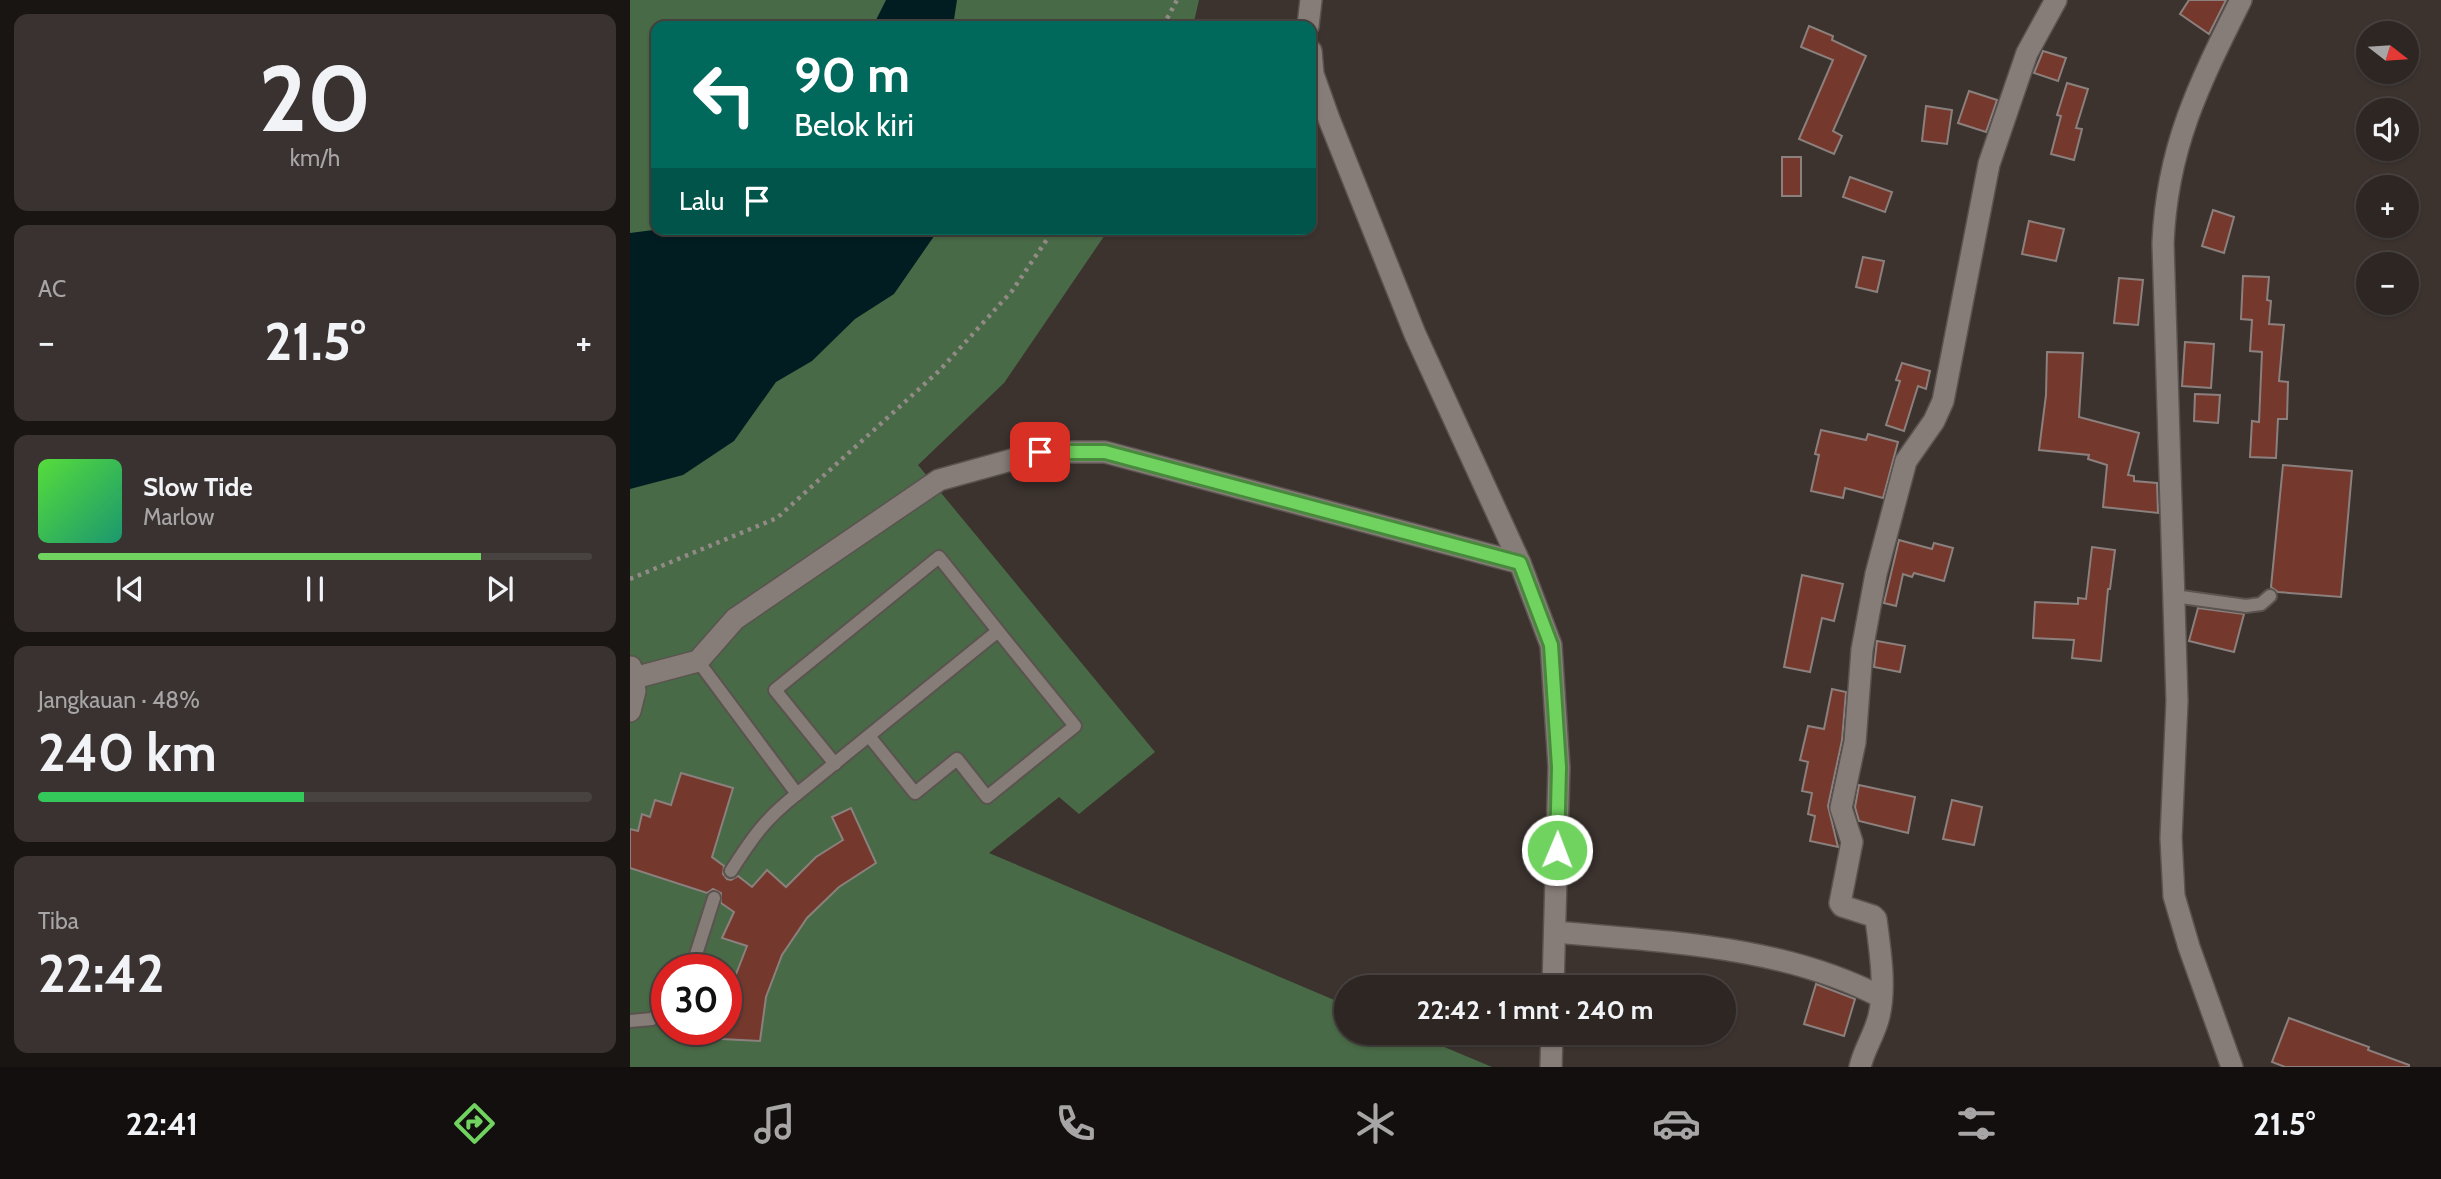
<!DOCTYPE html>
<html lang="id">
<head>
<meta charset="utf-8">
<style>
  :root { --surface:#2d2623; --page:#393230; --text:#f1f3f6; --muted:#a7a5a6; --line:#484341; --accent:#70d35f }
  body { margin:0; font-family:Cabin,sans-serif; background:var(--page); color:var(--text); height:100vh; display:flex; flex-direction:column; font-size:26px; white-space:nowrap }
  * { box-sizing:border-box; margin:0 }
  p { font-size:23px; color:var(--muted) }
  .icon { flex:none; width:38px; height:38px; fill:none; stroke:currentColor; stroke-width:2; stroke-linecap:round; stroke-linejoin:round }
  .map { position:relative; flex:1; overflow:hidden }
  .sheet { display:flex; flex-direction:column; gap:14px; padding:14px; background:#191513; width:630px }
  .sheet>* { flex:none }
  .top-card { position:absolute; left:21px; top:21px; width:665px; height:214px; border-radius:14px; box-shadow:0 2px 5px #0004,0 0 0 2px var(--line); background:#00695c; color:#fff; overflow:hidden }
  .needle { width:46px; rotate:107deg }
  .tools { position:absolute; left:1726px; top:21px; display:grid; gap:14px }
  .tools a { display:grid; place-items:center; width:63px; height:63px; border-radius:50%; background:var(--surface); box-shadow:0 2px 5px #0004,0 0 0 2px var(--line); font-size:35px }
  .speed { position:absolute; left:21px; top:954px; display:flex; gap:14px; font-size:35px; font-weight:700; text-align:center }
  .speed>* { display:grid; place-content:center; width:91px; height:91px; border-radius:50%; background:var(--surface); box-shadow:0 2px 5px #0004,0 0 0 2px var(--line); line-height:1 }
  .speed .limit { border:10px solid #d22; background:#fff; color:#111 }
  .pin { position:absolute; display:grid; place-items:center; width:60px; height:60px; color:#fff; margin:-30px; border-radius:14px; box-shadow:0 4px 10px #0006 }
  .me { position:absolute; width:77px; margin:-38px; rotate:1deg; stroke-linejoin:round; filter:drop-shadow(0 0 5px #0008) }
  .turn { display:flex; align-items:center; gap:24px; height:147px; padding:0 28px; font-size:32px }
  .turn .icon { width:91px; height:91px; stroke-width:2.5 }
  .turn b { display:block; font-size:49px; line-height:60px }
  .then { display:flex; align-items:center; height:66px; padding:0 28px; background:#0003; gap:14px; font-size:26px }
  .big { font-size:52px; font-weight:800; line-height:1.1 }
  .sheet .card { flex:1; display:flex; flex-direction:column; justify-content:center; gap:10px; min-width:0; padding:0 24px; border-radius:14px; background:var(--page) }
  .sheet .dial { align-items:center; gap:0 }
  .dial b { font-size:91px; line-height:1 }
  .song { display:flex; align-items:center; gap:21px }
  .cover { width:84px; height:84px; border-radius:10px; background:linear-gradient(135deg,hsl(110 70% 55%),hsl(160 70% 35%)) }
  .played { height:7px; border-radius:4px; background:linear-gradient(90deg,var(--accent) 80%,var(--line) 80%) }
  .keys { display:flex; justify-content:space-around; direction:ltr }
  .heat { display:flex; justify-content:space-between; align-items:center; font-size:38px; direction:ltr }
  .charge { height:10px; border-radius:5px; background:linear-gradient(90deg,#34c759 48%,var(--line) 0) }
  .trip { position:absolute; left:704px; top:975px; width:402px; height:70px; border-radius:35px; background:var(--surface); box-shadow:0 2px 5px #0004,0 0 0 2px var(--line); font-weight:800; line-height:70px; text-align:center }
  .tabs { display:flex; height:112px; justify-content:space-around; align-items:center; background:#120f0e; color:var(--muted) }
  .tabs .icon { width:49px; height:49px }
  .tabs .on { color:var(--accent) }
  .tabs b { font-size:32px; color:var(--text) }
  main { display:flex; flex:1; min-height:0 }
  .map>svg:first-child { display:block }
  .green { fill:#496a46; fill-rule:evenodd }
  .water { fill:#011d22 }
  .building { fill:#75382d; stroke:#8b807d; stroke-width:2 }
  .lines { fill:none; stroke-linecap:round; stroke-linejoin:round }
  .service-casing { stroke:#5a534f; stroke-width:16 }
  .minor-casing { stroke:#5a534f; stroke-width:24 }
  .path { stroke:#918a86; stroke-width:4.5; stroke-dasharray:3.5 5; stroke-linecap:butt }
  .service { stroke:#877d78; stroke-width:12 }
  .minor { stroke:#877d78; stroke-width:21 }
  .route-casing { stroke:#49893e; stroke-width:18 }
  .route { stroke:#70d35f; stroke-width:12 }
</style>
</head>
<body>
<main>
<section class="sheet">
<div class="card dial"><b>20</b><p>km/h</p></div>
<div class="card"><p>AC</p>
<div class="heat"><a>−</a><b class="big">21.5°</b><a>+</a></div>
</div>
<div class="card">
<div class="song"><i class="cover"></i><div><b>Slow Tide</b><p>Marlow</p></div></div>
<div class="played"></div>
<div class="keys"><svg class="icon" aria-label="previous" viewBox="0 0 24 24"><path d="M18 5L8 12l10 7zM5 5v14"/></svg><svg class="icon" aria-label="pause" viewBox="0 0 24 24"><path d="M8 5v14M16 5v14"/></svg><svg class="icon" aria-label="next" viewBox="0 0 24 24"><path d="M6 5l10 7-10 7zM19 5v14"/></svg></div>
</div>
<div class="card"><p>Jangkauan · 48%</p><b class="big">240 km</b><div class="charge"></div></div>
<div class="card"><p>Tiba</p><b class="big">22:42</b></div>
</section>
<div class="map">
<svg width="1811" height="1067" viewBox="0 0 1811 1067">
  <rect width="100%" height="100%" fill="#3c332f"/>
  <path class="green" d="M 0,0 L 569,0 L 563,26 L 26,26 L 26,229 L 479,229 L 374,383 L 288,465 L 525,752 L 449,814 L 429,797 L 359,853 L 716,1005 L 716,1032 L 781,1033 L 862,1067 L 0,1067 ZM 37,970 L 96,970 L 96,1029 L 37,1029 Z"/>
  <g class="water">
    <path d="M 256,0 L 327,0 L 323,26 L 243,26 Z"/>
    <path d="M 31,229 L 309,229 L 264,294 L 225,319 L 182,361 L 146,382 L 104,441 L 53,475 L 0,489 L 0,233 Z"/>
  </g>
  <g class="building">
    <path d="M 1559,0 L 1596,0 L 1579,34 L 1550,14 Z"/>
    <path d="M 1179,26 L 1203,36 L 1202,40 L 1236,56 L 1203,131 L 1212,136 L 1204,154 L 1169,139 L 1203,60 L 1171,47 Z"/>
    <path d="M 1413,51 L 1436,58 L 1428,81 L 1404,73 Z"/>
    <path d="M 1437,83 L 1458,89 L 1446,128 L 1452,129 L 1444,160 L 1421,154 L 1431,116 L 1427,115 Z"/>
    <path d="M 1339,91 L 1367,100 L 1356,132 L 1328,123 Z"/>
    <path d="M 1296,106 L 1322,110 L 1317,144 L 1292,141 Z"/>
    <rect x="1152" y="157" width="19" height="39"/>
    <path d="M 1220,177 L 1262,192 L 1255,212 L 1213,197 Z"/>
    <path d="M 1583,210 L 1604,217 L 1594,253 L 1572,246 Z"/>
    <path d="M 1399,221 L 1434,229 L 1426,261 L 1392,254 Z"/>
    <path d="M 1233,257 L 1254,261 L 1247,292 L 1226,287 Z"/>
    <path d="M 1613,276 L 1639,277 L 1637,300 L 1641,301 L 1639,324 L 1654,325 L 1649,381 L 1658,382 L 1657,419 L 1648,419 L 1646,458 L 1620,457 L 1622,421 L 1629,422 L 1632,352 L 1620,351 L 1622,320 L 1611,319 Z"/>
    <path d="M 1489,278 L 1513,280 L 1508,325 L 1484,323 Z"/>
    <path d="M 1555,342 L 1584,344 L 1581,388 L 1552,386 Z"/>
    <path d="M 1417,352 L 1453,353 L 1449,417 L 1509,433 L 1498,475 L 1504,476 L 1504,481 L 1527,483 L 1528,513 L 1473,507 L 1477,465 L 1458,459 L 1459,455 L 1409,450 L 1416,395 Z"/>
    <path d="M 1272,363 L 1300,371 L 1296,389 L 1288,386 L 1274,431 L 1256,425 L 1270,381 L 1266,380 Z"/>
    <path d="M 1565,394 L 1590,395 L 1588,423 L 1564,421 Z"/>
    <path d="M 1191,430 L 1236,440 L 1238,434 L 1268,442 L 1253,498 L 1215,488 L 1213,498 L 1181,491 L 1189,455 L 1185,454 Z"/>
    <path d="M 1653,465 L 1722,471 L 1711,597 L 1648,592 L 1641,587 Z"/>
    <path d="M 1269,540 L 1302,549 L 1304,543 L 1323,548 L 1314,581 L 1284,573 L 1282,577 L 1273,574 L 1266,606 L 1254,603 Z"/>
    <path d="M 1462,547 L 1485,550 L 1480,589 L 1478,589 L 1471,661 L 1442,658 L 1444,640 L 1403,638 L 1405,602 L 1448,604 L 1448,598 L 1456,599 Z"/>
    <path d="M 1172,575 L 1213,584 L 1204,621 L 1192,618 L 1180,672 L 1154,667 Z"/>
    <path d="M 1568,608 L 1614,614 L 1604,652 L 1559,641 Z"/>
    <path d="M 1247,641 L 1275,646 L 1270,672 L 1244,667 Z"/>
    <path d="M 1202,689 L 1216,692 L 1212,740 L 1198,806 L 1208,847 L 1180,841 L 1185,816 L 1178,814 L 1182,793 L 1172,791 L 1178,762 L 1170,760 L 1178,726 L 1194,729 Z"/>
    <path d="M 51,773 L 103,788 L 82,857 L 94,866 L 93,874 L 97,879 L 101,880 L 108,876 L 122,887 L 137,870 L 156,887 L 186,857 L 213,840 L 202,817 L 221,808 L 246,863 L 209,887 L 177,918 L 152,955 L 136,997 L 130,1041 L 92,1039 L 94,1029 L 96,1029 L 101,987 L 117,946 L 92,938 L 104,912 L 91,903 L 91,893 L 83,889 L 77,893 L 0,868 L 0,829 L 8,831 L 12,814 L 20,817 L 25,800 L 41,805 Z"/>
    <path d="M 1229,785 L 1285,797 L 1278,833 L 1229,821 L 1225,807 Z"/>
    <path d="M 1322,800 L 1352,807 L 1344,845 L 1313,839 Z"/>
    <path d="M 1186,984 L 1225,999 L 1214,1036 L 1174,1024 Z"/>
    <path d="M 1659,1018 L 1739,1047 L 1738,1050 L 1779,1065 L 1779,1067 L 1655,1067 L 1642,1062 Z"/>
  </g>
  <g class="lines">
    <defs>
      <g id="service">
        <path d="M 1544,596 L 1616,606 L 1631,604 L 1640,596"/>
        <path d="M 68,661 L 167,794 C 135,819 122,838 101,871"/>
        <path d="M 205,764 L 145,690 L 309,557 L 368,631"/>
        <path d="M 167,794 L 368,631 L 445,726 L 357,797 L 327,759 L 285,793 L 239,736"/>
        <path d="M 61,970 L 84,898"/>
        <path d="M 0,1021 L 22,1019 L 37,1006"/>
      </g>
      <g id="minor">
        <path d="M 678,26 L 681,0"/>
        <path d="M 681,51 L 683,74 L 699,119 L 785,334 L 890,563"/>
        <path d="M 4,678 L 68,661 L 105,619 L 309,480 L 410,452 L 475,452 L 890,563 L 921,645 L 929,767 L 923,987"/>
        <path d="M 0,711 L 5,691 L 1,667"/>
        <path d="M 925,932 C 1035,942 1151,945 1251,997"/>
        <path d="M 921,1067 L 922,1032"/>
        <path d="M 1230,1067 C 1234,1049 1245,1034 1249,1016 C 1256,986 1250,950 1246,919 L 1243,916 L 1212,906 L 1210,903 L 1222,842 L 1211,808 L 1225,742 L 1232,650 L 1246,574 L 1276,461 L 1304,421 L 1313,401 L 1359,164 L 1397,53 L 1426,0"/>
        <path d="M 1602,1067 L 1559,947 L 1544,896 L 1541,838 L 1547,701 L 1533,243 C 1537,147 1569,84 1611,0"/>
      </g>
    </defs>
    <use href="#service" class="service-casing"/>
    <use href="#minor" class="minor-casing"/>
    <g class="path">
      <path d="M 533,26 L 547,0"/>
      <path d="M 0,579 L 147,518 L 310,370 L 382,291 L 424,229"/>
    </g>
    <use href="#service" class="service"/>
    <use href="#minor" class="minor"/>
  </g>
  <g class="lines">
    <defs>
      <path id="route" d="M 410,452 L 475,452 L 890,563 L 921,645 L 929,767 L 927,850"/>
    </defs>
    <use href="#route" class="route-casing"/>
    <use href="#route" class="route"/>
  </g>
</svg>
<div class="tools">
<a><svg class="needle" viewBox="-14 -14 28 28"><path d="M0-13l5 13h-10z" fill="#e53935"/><path d="M0 13l5-13h-10z" fill="#a7a5a6"/></svg></a>
<a><svg class="icon" aria-label="sound" viewBox="0 0 24 24"><path d="M4 9h4l5-4v14l-5-4H4zM17 9q2 3 0 6"/></svg></a>
<a>+</a>
<a>−</a>
</div>
<div class="speed"><div class="limit">30</div></div>
<div class="pin" style="left:410px;top:452px;background:#d93025"><svg class="icon" aria-label="arrive" viewBox="0 0 24 24"><path d="M6 21V4h12l-3 4 3 4H6"/></svg></div>
<svg class="me" style="left:927px;top:850px" viewBox="-20 -20 40 40"><circle r="17" fill="#70d35f" stroke="#fff" stroke-width="3"/><path d="M0-11L8 9 0 5-8 9z" fill="#fff"/></svg>
<div class="trip">22:42 · 1 mnt · 240 m</div>
<div class="top-card">
<div class="turn"><svg class="icon" aria-label="left" viewBox="0 0 24 24"><path d="M17 20v-9H6M10 6l-5 5 5 5"/></svg><div><b>90 m</b>Belok kiri</div></div>
<div class="then">Lalu<svg class="icon" aria-label="arrive" viewBox="0 0 24 24"><path d="M6 21V4h12l-3 4 3 4H6"/></svg></div>
</div>
</div>
</main>
<nav class="tabs">
<b>22:41</b>
<svg class="icon on" aria-label="directions" viewBox="0 0 24 24"><path d="M12 3l9 9-9 9-9-9zM9 14v-3h6M13 9l2 2-2 2"/></svg>
<svg class="icon" aria-label="music" viewBox="0 0 24 24"><path d="M9 18V5l10-2v13"/><circle cx="6" cy="18" r="3"/><circle cx="16" cy="16" r="3"/></svg>
<svg class="icon" aria-label="phone" viewBox="0 0 24 24"><path d="M5 4h4l2 5-3 2q2 4 5 5l2-3 5 2v4C11 20 4 13 5 4z"/></svg>
<svg class="icon" aria-label="climate" viewBox="0 0 24 24"><path d="M12 3v18M4 7l16 10M4 17L20 7"/></svg>
<svg class="icon" aria-label="car" viewBox="0 0 24 24"><path d="M5 17H2v-5l4-1 3-4h7l3 4 3 1v5h-3M9 17h6M6 11h13"/><circle cx="7" cy="17" r="2"/><circle cx="17" cy="17" r="2"/></svg>
<svg class="icon" aria-label="filters" viewBox="0 0 24 24"><path d="M4 7h16M4 17h16"/><circle cx="9" cy="7" r="2"/><circle cx="15" cy="17" r="2"/></svg>
<b>21.5°</b>
</nav>
</body>
</html>
